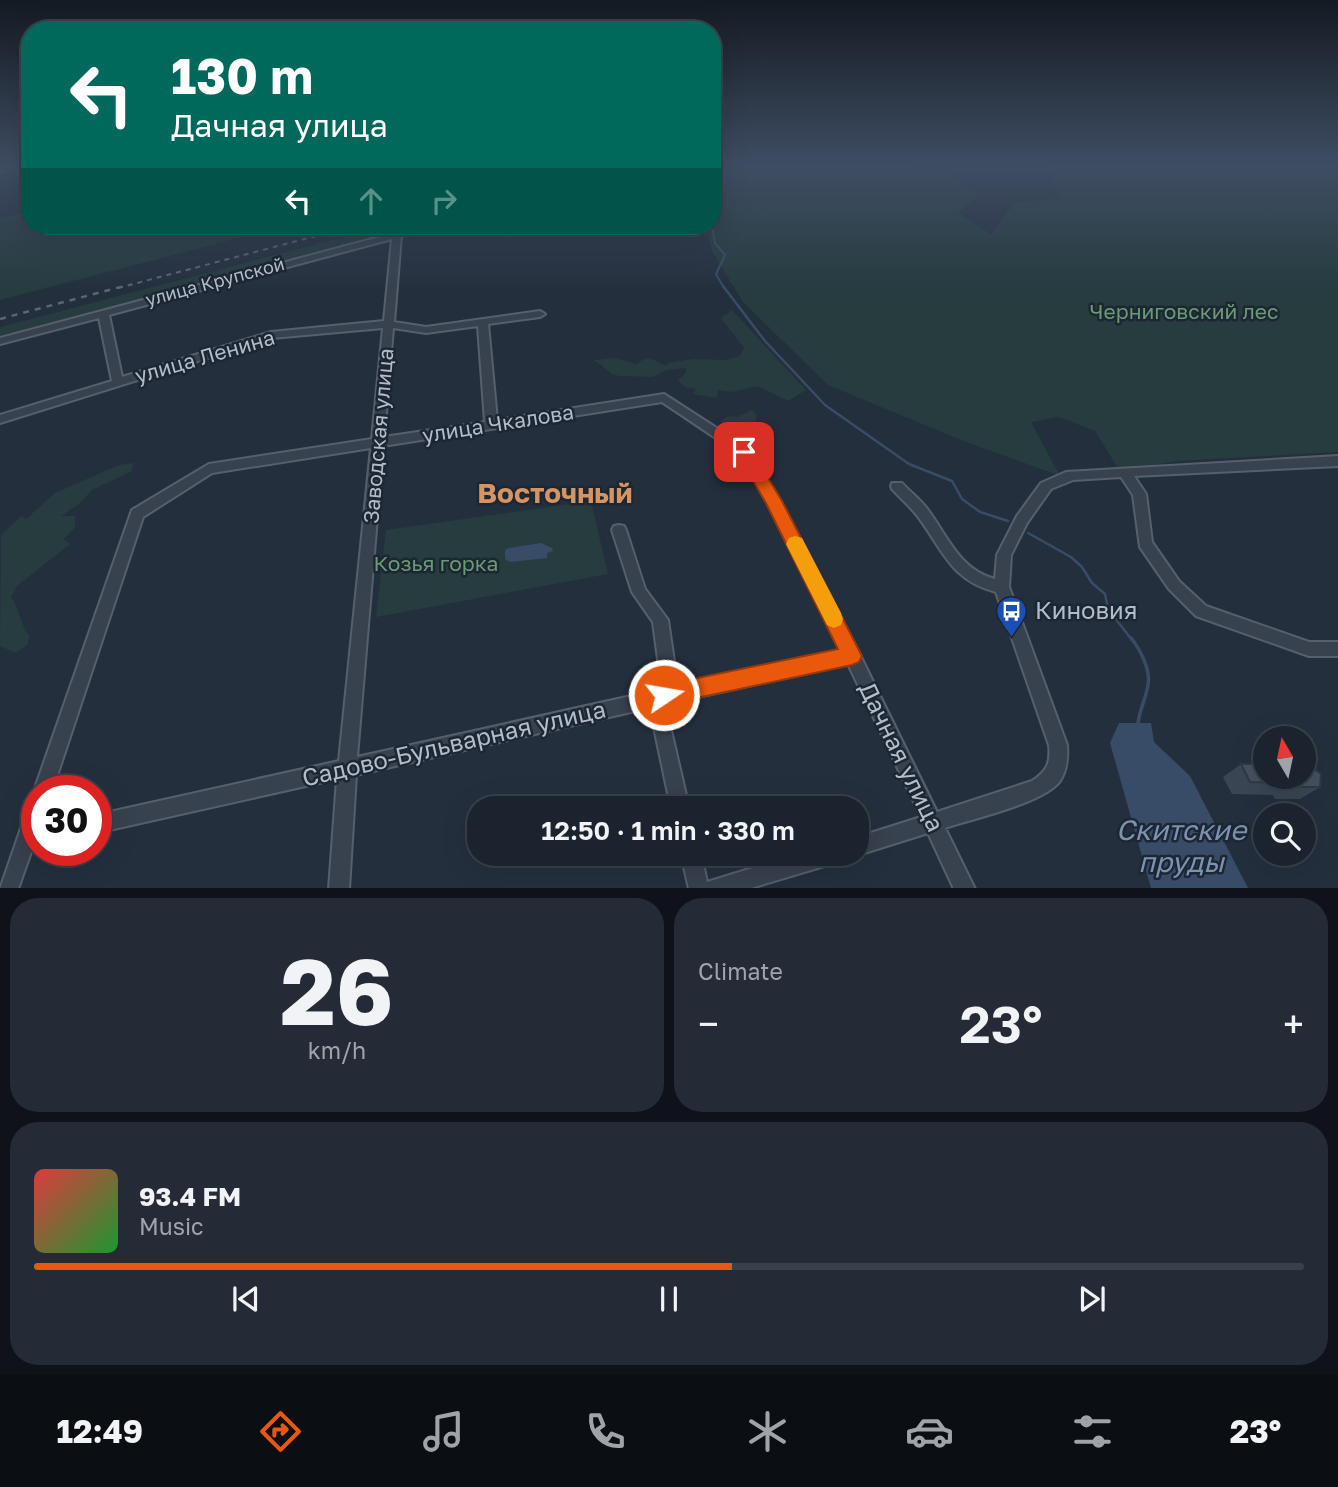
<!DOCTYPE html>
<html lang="en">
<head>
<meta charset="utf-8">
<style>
  :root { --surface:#1b232e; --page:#242b36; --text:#f1f3f6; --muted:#a0a4aa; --line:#39404a; --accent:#ea580c }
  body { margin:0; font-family:"Golos Text",sans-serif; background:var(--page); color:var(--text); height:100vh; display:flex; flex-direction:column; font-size:26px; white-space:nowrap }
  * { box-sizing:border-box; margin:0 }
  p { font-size:23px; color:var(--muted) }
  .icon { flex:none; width:38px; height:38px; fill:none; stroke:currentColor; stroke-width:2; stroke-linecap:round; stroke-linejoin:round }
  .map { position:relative; height:888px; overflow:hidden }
  .details { display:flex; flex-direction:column; gap:10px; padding:10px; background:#0f1319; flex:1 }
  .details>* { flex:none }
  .guide { position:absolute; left:21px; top:21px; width:700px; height:214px; border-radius:28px; box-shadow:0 7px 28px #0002,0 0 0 2px var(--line); background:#00695c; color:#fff; overflow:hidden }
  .needle { width:46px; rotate:351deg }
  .buttons { position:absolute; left:1253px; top:726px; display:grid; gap:14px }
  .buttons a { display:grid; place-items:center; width:63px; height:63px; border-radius:50%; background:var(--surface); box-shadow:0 7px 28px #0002,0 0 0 2px var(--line); font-size:35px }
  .speed { position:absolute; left:21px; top:775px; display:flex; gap:14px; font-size:35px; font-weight:700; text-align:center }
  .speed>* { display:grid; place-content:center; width:91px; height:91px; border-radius:50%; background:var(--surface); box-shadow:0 7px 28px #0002,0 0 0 2px var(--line); line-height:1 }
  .speed .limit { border:10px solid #d22; background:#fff; color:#111 }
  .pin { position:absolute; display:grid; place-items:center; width:60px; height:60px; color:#fff; margin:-30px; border-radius:14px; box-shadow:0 4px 10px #0006 }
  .me { position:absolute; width:77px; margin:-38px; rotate:78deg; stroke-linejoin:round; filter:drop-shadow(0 0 5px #0008) }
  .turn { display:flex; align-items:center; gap:24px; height:147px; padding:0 35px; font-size:32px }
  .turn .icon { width:91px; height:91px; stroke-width:2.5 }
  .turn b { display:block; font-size:49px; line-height:60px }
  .lanes { display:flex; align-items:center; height:66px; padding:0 35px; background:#0003; justify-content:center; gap:35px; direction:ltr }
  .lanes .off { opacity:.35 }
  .big { font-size:52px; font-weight:600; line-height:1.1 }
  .details .tile { flex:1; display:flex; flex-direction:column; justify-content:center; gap:10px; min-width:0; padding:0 24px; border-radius:28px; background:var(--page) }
  .details .dial { align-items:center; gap:0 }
  .dial b { font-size:91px; line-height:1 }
  .song { display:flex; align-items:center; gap:21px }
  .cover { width:84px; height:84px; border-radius:10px; background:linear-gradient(135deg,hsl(0 70% 55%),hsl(130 70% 35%)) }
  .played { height:7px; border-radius:4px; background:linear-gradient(90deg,var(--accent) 55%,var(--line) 55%) }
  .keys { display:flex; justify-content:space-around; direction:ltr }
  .heat { display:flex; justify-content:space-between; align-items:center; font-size:38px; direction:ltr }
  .details .tiles { flex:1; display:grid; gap:10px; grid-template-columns:1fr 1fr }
  .tile:last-child { grid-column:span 2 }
  .trip { position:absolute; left:467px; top:796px; width:402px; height:70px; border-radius:28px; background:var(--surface); box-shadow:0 7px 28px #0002,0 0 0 2px var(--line); font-weight:600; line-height:70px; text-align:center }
  .tab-bar { display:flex; height:112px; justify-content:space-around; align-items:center; background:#0b0e12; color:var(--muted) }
  .tab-bar .icon { width:49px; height:49px }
  .tab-bar .on { color:var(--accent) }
  .tab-bar b { font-size:32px; color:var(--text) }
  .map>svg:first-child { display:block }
  .green { fill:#263c3f }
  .water { fill:#394c67 }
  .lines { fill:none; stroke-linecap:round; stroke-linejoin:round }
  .stream-far2 { stroke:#394c67; stroke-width:2 }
  .stream-far1 { stroke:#394c67; stroke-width:2.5 }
  .stream { stroke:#394c67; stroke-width:3.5 }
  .minor-casing { stroke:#565f6c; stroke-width:4 }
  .minor { fill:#38414e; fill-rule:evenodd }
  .rail-far1 { stroke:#5a6575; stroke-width:2; stroke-dasharray:5 5; stroke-linecap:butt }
  .rail { stroke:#5a6575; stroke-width:2.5; stroke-dasharray:6 6; stroke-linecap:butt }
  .wall { fill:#3b4654 }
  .building { fill:#455162; stroke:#303945; stroke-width:2 }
  .route { fill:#ea580c; stroke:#983908; stroke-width:2 }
  .slow { fill:#f59e0b }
  .labels { text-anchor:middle; stroke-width:5; stroke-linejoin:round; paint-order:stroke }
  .far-street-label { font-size:18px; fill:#b4bcc9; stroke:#1d2633 }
  .park-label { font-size:21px; fill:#6b9a76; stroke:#1d2633 }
  .street-label { font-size:21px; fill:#b4bcc9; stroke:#1d2633 }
  .near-poi-label { font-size:24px; fill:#b4bcc9; stroke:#1d2633; text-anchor:start }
  .near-street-label { font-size:24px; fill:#b4bcc9; stroke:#1d2633 }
  .district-label { font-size:28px; font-weight:bold; fill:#d59563; stroke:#1d2633 }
  .near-water-label { font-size:28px; font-style:italic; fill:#7c92b1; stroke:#1d2633 }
</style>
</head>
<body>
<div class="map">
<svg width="1338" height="889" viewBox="0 0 1338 889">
  <rect width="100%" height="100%" fill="#242f3e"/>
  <g class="green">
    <path d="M 752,165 L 895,165 L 946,171 L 978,195 L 958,213 L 991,234 L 1014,203 L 1061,198 L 1050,176 L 1053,173 L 1043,165 L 1338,165 L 1338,452 L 1179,461 L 1119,470 L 1095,431 L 1059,417 L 1031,422 L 1060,476 L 961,440 L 828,385 L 743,302 L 712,251 L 706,226 L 712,226 L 712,174 Z"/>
    <path d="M 30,211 L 30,226 L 285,226 L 0,300 L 0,218 Z"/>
    <path d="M 386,226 L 388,236 L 0,339 L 0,327 Z"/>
    <path d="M 732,310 L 806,390 L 788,401 L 758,386 L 732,392 L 718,390 L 717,398 L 693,394 L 696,389 L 685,387 L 678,381 L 686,372 L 686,368 L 667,370 L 652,377 L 621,376 L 613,375 L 594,360 L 615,358 L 636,364 C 649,354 653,360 666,366 L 668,363 L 693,359 L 727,360 L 740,356 L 744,348 L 721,318 Z"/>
    <path d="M 752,410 L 757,416 L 752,433 L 734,442 L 719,432 L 722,420 L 729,416 L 737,417 Z"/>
    <path d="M 133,463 L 132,471 L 92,490 L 79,504 L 61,516 L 75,516 L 75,527 L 63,539 L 70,544 L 17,586 L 11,597 C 20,609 19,623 29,635 L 28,644 L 16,653 L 0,646 L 1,535 L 21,516 L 26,519 L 55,493 L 119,465 Z"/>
    <path d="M 591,501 L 608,574 L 376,617 L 386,530 Z"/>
  </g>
  <g class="water">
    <path d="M 541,543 L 552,548 L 553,551 L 547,553 L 547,558 L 510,562 L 505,559 L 505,550 L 509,548 Z"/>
    <path d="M 1119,723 L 1151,723 L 1154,742 L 1190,776 L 1248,888 L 1151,888 L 1110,743 Z"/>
  </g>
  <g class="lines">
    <path class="stream-far2" d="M 712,226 L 715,243 L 725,255 L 716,274 L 724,288"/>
    <g class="stream-far1">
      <path d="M 723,286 L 765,341 L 825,405 L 909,464 L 952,481 L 962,499 L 980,512 L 1008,521"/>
      <path d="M 1028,533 L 1071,557 L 1082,567 L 1092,583 L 1105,594 L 1108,609 L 1132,640"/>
    </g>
    <path class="stream" d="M 1131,638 C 1140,649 1151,670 1148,685 C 1146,699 1139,710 1138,724"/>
    <defs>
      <g id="minor">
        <path d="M 9,165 L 21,165 L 0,173 L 0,168 Z"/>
        <path d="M 421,226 L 434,226 L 401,236 L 394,322 L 426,327 L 540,311 L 545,314 L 540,317 L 488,324 L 497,420 L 664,394 L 749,449 L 780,501 L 858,651 L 937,812 L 1032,781 C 1047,771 1051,763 1049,745 L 996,592 C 951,580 944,552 919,518 C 911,507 901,499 892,489 L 891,486 L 892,483 L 902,483 C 910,492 921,500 928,510 C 948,537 960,570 995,579 L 997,555 L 1017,516 L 1041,483 L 1066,472 L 1338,456 L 1338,466 L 1134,476 L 1146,494 L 1152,542 L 1179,581 L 1206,606 L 1309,642 L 1338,642 L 1338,656 L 1309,656 L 1196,616 L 1169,589 L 1140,547 L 1133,495 L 1121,477 L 1073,480 L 1051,489 L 1027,523 L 1011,555 L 1009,587 L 1067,745 C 1068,758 1067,770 1060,781 C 1044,803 972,819 945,828 L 975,889 L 954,889 L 928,833 L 858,855 L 854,854 L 858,854 L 858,837 L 921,817 L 848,664 L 671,703 L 667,713 L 689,808 L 671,808 L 651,713 L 653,707 L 356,775 L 349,889 L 329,889 L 337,779 L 96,833 L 96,815 L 339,761 L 371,448 L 212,473 L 143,517 L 52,791 L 37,791 L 37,797 L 34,791 L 132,510 L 209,464 L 372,439 L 383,328 L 272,338 L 0,423 L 0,415 L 112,381 L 99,318 L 0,344 L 0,338 ZM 392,239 L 384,321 L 271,332 L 122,377 L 109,315 ZM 478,326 L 485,422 L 384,437 L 393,328 L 426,333 ZM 662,402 L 741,455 L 767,502 L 841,651 L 676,686 L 677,682 L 668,620 L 645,589 L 626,530 L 624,526 L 619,525 L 614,526 L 612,530 L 632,592 L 653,622 L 661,682 L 658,690 L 357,757 L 383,446 Z"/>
        <path d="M 37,799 L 37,835 L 18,889 L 0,889 L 28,808 L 31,802 Z"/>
        <path d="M 681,854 L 701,854 L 707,882 L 798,854 L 841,854 L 838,861 L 831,864 L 748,889 L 689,889 Z"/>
      </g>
    </defs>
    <use href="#minor" class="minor-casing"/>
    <use href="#minor" class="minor"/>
    <path class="rail-far1" d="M 118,288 L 354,226"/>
    <path class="rail" d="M 0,319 L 124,286"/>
  </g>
  <path class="wall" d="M 1241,764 L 1320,787 L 1300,799 L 1275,799 L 1273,795 L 1232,794 L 1223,777 Z"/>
  <path class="building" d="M 1304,761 L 1321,774 L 1320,787 L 1294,787 L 1292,783 L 1250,782 L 1241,764 L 1265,764 L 1265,777 L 1304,777 Z"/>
  <linearGradient id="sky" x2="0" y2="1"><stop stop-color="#141a22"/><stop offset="0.57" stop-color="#3f4d63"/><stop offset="1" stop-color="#3f4d63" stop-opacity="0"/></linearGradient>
  <rect width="1338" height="290" fill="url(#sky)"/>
  <path class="route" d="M 744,446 L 750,448 L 782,501 L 862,656 L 859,662 L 852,665 L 664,705 L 656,702 L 653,695 L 656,688 L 664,685 L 838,649 L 766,503 L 736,452 Z"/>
  <path class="slow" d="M 795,536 L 802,538 L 841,613 L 843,619 L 841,625 L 834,628 L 827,625 L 786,544 L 789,538 Z"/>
  <defs>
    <symbol id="bus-pin" viewBox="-11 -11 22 30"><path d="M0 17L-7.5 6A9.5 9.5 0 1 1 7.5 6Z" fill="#1a4fb4" stroke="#1d2633"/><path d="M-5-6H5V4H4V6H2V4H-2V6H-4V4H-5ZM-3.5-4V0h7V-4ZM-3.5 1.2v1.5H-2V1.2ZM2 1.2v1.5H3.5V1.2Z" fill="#fff"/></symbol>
  </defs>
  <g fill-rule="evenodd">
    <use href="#bus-pin" x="994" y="594" width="35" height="47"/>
  </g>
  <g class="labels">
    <g class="far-street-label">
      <text transform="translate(215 282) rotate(-15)" y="6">улица Крупской</text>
    </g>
    <g class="park-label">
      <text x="1184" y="319">Черниговский лес</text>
      <text x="436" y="571">Козья горка</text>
    </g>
    <g class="street-label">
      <text transform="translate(205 357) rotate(-16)" y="7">улица Ленина</text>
      <text transform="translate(498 424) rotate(-9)" y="7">улица Чкалова</text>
      <text transform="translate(379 436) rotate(-85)" y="7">Заводская улица</text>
    </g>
    <g class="near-poi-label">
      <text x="1035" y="619">Киновия</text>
    </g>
    <g class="near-street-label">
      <text transform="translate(454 744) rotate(-13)" y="8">Садово-Бульварная улица</text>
      <text transform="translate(901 757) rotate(64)" y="8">Дачная улица</text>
    </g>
    <g class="district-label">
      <text x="555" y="503">Восточный</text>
    </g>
    <g class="near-water-label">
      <text x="1181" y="840">Скитские<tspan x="1181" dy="32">пруды</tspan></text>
    </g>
  </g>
</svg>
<div class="buttons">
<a><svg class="needle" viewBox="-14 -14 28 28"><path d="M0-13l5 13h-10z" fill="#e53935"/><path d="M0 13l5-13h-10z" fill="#a0a4aa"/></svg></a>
<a><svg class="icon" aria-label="search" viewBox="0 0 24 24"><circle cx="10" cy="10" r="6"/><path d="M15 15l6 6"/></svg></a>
</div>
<div class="speed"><div class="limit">30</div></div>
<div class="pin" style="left:744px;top:452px;background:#d93025"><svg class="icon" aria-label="arrive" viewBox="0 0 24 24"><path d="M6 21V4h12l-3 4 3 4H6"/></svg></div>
<svg class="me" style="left:664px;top:695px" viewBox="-20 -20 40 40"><circle r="17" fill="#ea580c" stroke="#fff" stroke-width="3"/><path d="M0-11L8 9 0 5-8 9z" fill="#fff"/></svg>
<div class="trip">12:50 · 1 min · 330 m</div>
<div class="guide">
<div class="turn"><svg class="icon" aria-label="left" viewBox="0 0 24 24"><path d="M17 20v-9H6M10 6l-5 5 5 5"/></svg><div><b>130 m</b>Дачная улица</div></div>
<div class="lanes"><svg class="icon" aria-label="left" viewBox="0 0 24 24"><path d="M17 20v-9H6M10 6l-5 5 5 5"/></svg><svg class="icon off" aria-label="ahead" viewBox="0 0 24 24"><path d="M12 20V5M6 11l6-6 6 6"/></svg><svg class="icon off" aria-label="right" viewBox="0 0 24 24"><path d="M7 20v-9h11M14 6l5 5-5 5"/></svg></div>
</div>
</div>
<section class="details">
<div class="tiles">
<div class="tile dial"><b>26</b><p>km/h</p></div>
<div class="tile"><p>Climate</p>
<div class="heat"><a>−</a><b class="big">23°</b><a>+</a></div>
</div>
<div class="tile">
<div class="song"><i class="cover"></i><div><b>93.4 FM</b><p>Music</p></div></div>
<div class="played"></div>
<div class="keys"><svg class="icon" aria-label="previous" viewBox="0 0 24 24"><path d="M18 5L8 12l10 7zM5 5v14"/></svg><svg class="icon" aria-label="pause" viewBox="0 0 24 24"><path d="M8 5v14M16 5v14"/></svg><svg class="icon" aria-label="next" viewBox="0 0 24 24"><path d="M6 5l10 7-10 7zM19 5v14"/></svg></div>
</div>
</div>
</section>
<nav class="tab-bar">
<b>12:49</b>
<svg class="icon on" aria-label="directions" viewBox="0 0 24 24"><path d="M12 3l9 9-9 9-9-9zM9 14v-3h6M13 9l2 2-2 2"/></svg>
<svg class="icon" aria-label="music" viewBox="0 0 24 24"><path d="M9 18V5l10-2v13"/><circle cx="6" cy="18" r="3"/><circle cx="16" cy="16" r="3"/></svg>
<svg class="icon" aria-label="phone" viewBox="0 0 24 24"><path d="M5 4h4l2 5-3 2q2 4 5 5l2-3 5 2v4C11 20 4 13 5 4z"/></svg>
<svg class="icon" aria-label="climate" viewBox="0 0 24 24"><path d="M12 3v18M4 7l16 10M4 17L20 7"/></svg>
<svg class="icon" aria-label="car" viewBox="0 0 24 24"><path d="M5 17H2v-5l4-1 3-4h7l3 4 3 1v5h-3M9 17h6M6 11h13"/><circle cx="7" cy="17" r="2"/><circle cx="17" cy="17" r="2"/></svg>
<svg class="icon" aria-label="filters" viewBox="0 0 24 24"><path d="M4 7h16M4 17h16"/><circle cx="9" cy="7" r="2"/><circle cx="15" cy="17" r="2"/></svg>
<b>23°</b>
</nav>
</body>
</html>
